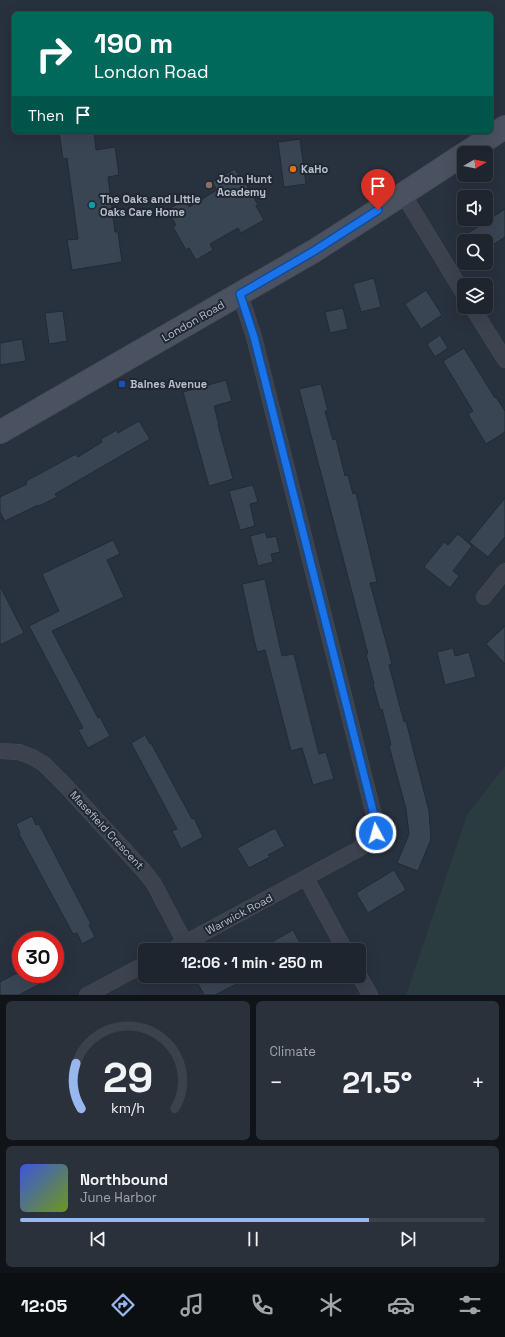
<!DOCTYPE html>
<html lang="en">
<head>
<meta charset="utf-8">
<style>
  :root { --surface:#1e252e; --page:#2b313a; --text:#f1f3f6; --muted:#a1a5aa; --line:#3c424a; --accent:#97b7ee }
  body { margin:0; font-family:"Space Grotesk",sans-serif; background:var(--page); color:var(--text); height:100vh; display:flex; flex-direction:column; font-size:15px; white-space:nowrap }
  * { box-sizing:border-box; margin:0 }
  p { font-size:13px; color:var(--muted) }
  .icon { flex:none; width:22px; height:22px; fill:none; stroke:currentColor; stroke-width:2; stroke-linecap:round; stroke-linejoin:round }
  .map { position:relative; height:995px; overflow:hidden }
  .details { display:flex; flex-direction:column; gap:6px; padding:6px; background:#101419; flex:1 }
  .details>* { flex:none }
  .hud { position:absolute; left:12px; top:12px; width:481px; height:122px; border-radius:6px; box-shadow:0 4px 16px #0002,0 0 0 1px var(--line); background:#00695c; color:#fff; overflow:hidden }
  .needle { width:26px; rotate:81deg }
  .buttons { position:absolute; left:457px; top:146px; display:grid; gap:8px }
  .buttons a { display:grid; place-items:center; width:36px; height:36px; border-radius:6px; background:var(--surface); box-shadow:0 4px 16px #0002,0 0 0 1px var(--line); font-size:20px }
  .speed { position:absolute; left:12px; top:931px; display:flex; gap:8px; font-size:20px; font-weight:700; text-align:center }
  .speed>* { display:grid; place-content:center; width:52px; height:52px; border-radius:50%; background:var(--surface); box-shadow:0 4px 16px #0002,0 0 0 1px var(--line); line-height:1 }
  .speed .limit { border:6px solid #d22; background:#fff; color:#111 }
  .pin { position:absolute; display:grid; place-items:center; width:34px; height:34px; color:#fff; margin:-41px -17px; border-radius:50% 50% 50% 0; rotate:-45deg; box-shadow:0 0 4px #0007 }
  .pin .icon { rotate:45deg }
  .me { position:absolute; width:44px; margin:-22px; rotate:354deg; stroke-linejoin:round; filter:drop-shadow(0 0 3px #0008) }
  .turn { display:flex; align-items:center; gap:14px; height:84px; padding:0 16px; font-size:18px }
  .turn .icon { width:52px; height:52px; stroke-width:2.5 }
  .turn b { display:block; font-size:28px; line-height:34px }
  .then { display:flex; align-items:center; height:38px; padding:0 16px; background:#0003; gap:8px; font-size:15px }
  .big { font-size:30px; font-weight:700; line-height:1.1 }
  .details .widget { flex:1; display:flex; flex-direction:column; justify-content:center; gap:6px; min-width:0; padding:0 14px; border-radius:6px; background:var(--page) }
  .details .dial { align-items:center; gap:0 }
  .dial svg { height:104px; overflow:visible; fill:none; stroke:var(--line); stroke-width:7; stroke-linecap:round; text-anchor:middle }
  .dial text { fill:var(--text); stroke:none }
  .song { display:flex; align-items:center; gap:12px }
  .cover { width:48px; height:48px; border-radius:6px; background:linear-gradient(135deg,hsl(230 70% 55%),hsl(80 70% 35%)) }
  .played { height:4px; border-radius:2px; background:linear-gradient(90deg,var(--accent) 75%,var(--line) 75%) }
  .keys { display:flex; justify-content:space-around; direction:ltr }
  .heat { display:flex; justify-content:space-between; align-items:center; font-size:22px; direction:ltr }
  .details .tiles { flex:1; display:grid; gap:6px; grid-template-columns:1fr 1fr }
  .widget:last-child { grid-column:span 2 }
  .trip { position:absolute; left:138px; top:943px; width:228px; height:40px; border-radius:6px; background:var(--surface); box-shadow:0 4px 16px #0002,0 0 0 1px var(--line); font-weight:700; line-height:40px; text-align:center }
  .tab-bar { display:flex; height:64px; justify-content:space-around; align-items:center; background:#0c0f12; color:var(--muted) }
  .tab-bar .icon { width:28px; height:28px }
  .tab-bar .selected { color:var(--accent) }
  .tab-bar b { font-size:18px; color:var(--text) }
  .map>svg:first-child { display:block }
  .green { fill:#2a3c3f }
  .building { fill:#3a4554; stroke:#222a35 }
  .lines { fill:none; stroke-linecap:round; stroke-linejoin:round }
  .minor-casing { stroke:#454c57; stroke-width:16 }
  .secondary-casing { stroke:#454c57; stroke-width:24 }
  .minor { stroke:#3c434e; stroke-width:15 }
  .secondary { stroke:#4a5261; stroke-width:22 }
  .route-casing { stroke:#114b97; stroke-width:10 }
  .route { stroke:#1a73e8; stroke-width:7 }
  .food-dot { fill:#e8710a; stroke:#202833; stroke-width:1.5 }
  .education-dot { fill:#8d6e63; stroke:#202833; stroke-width:1.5 }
  .culture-dot { fill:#0f9aa8; stroke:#202833; stroke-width:1.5 }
  .transit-dot { fill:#1a4fb4; stroke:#202833; stroke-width:1.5 }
  .labels { text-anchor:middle; stroke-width:4; stroke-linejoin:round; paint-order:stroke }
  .poi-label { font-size:11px; font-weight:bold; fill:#b8bec9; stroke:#202833; text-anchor:start }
  .street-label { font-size:11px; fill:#b8bec9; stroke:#202833 }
</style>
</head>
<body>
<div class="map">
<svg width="505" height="995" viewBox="0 0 505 995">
  <rect width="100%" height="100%" fill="#28313e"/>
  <path class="green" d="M 505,766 L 505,995 L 406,995 L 467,815 Z"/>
  <g class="building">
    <path d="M 59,132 L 94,132 L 96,150 L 115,147 L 119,175 L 108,177 L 115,232 L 118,232 L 122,262 L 72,270 L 67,240 L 78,239 L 67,158 L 63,159 Z"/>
    <path d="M 300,139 L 306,184 L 284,187 L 278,142 Z"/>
    <path d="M 235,169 L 244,185 L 246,184 L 258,205 L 256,206 L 264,220 L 241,233 L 238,228 L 210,244 L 213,250 L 196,260 L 189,248 L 186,250 L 173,227 L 176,225 L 167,210 L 185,200 L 189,207 L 217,190 L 212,182 Z"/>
    <path d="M 505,209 L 505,237 L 486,249 L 486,241 L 456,241 Z"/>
    <path d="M 374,278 L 381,307 L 361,312 L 353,284 Z"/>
    <path d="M 426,290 L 442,315 L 421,329 L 405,304 Z"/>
    <path d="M 343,308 L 348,329 L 330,333 L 325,312 Z"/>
    <path d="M 63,311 L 67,341 L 49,344 L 45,313 Z"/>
    <path d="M 440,335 L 448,348 L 435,357 L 427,344 Z"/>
    <path d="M 22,339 L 26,361 L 0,365 L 0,343 Z"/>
    <path d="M 464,348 L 495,398 L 496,397 L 505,411 L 505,432 L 486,444 L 468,414 L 473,411 L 443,361 Z"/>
    <path d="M 226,380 L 232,401 L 214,406 L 219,425 L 218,425 L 233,479 L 209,486 L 183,392 Z"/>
    <path d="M 321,384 L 328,411 L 325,411 L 333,440 L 336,439 L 345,476 L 348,475 L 353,494 L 356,493 L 377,582 L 370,583 L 392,664 L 389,665 L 404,722 L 406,721 L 429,811 L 431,839 L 418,871 L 397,863 L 409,834 L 406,809 L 389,746 L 391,745 L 382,709 L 380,710 L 373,684 L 374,684 L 366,654 L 368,654 L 299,389 Z"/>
    <path d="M 139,421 L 150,439 L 55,494 L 57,497 L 39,506 L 38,505 L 5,521 L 0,512 L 0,497 L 27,484 L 26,482 L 28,480 L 76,454 L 78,457 L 102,442 L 101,439 L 117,430 L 118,433 Z"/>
    <path d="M 253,485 L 258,502 L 250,504 L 255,526 L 240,530 L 229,491 Z"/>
    <path d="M 505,498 L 505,537 L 488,557 L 469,542 Z"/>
    <path d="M 265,532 L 267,538 L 276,536 L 280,552 L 271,554 L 273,562 L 258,566 L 250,536 Z"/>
    <path d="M 458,534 L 472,546 L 453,571 L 459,576 L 450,588 L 424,567 L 444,542 L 448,545 Z"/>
    <path d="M 113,540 L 120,554 L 107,560 L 124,597 L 52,631 L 98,718 L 100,717 L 110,736 L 88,748 L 78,730 L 83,728 L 29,626 L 59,611 L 42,574 Z"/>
    <path d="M 265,579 L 282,656 L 294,654 L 319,754 L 326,752 L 334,779 L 313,785 L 302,748 L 291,751 L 265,650 L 257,652 L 252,630 L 242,584 Z"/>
    <path d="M 0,586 L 24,633 L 0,645 Z"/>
    <path d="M 505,626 L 505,664 L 486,644 Z"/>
    <path d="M 453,648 L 455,656 L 469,652 L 476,677 L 445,685 L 437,652 Z"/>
    <path d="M 145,735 L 150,744 L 151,743 L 192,819 L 194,818 L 203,837 L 181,849 L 172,831 L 177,829 L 131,743 Z"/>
    <path d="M 32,816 L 36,825 L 39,824 L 91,924 L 89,925 L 95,937 L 82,944 L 77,933 L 73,934 L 19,834 L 20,833 L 16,824 Z"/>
    <path d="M 275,828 L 285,846 L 268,855 L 270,857 L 249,868 L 237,848 Z"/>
    <path d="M 394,870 L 406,890 L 368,913 L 356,893 Z"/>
    <path d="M 293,930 L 304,950 L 257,950 L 270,943 Z"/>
    <path d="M 15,974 L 59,974 L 19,995 L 0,995 L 0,982 Z"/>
    <path d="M 208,976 L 252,976 L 215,995 L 204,995 L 197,982 Z"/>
  </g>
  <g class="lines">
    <defs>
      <g id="minor">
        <path d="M 403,194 L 464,294"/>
        <path d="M 472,307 L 505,360"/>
        <path d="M 484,597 L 505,571"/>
        <path d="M 0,751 L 19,752 L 32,757 L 44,764 L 64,784 L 144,871 L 154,884 L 185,943"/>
        <path d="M 306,878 L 345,950"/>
        <path d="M 172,950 L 355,851 C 370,842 378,838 375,819 L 254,337 L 240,294"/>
        <path d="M 359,975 L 370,995"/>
        <path d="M 87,995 L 145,964"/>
      </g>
      <g id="secondary">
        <path d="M 466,153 L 505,127"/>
        <path d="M 0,432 L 314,251 L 403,194 L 464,154"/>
      </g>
    </defs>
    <use href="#minor" class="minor-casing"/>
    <use href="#secondary" class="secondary-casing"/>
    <use href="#minor" class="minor"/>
    <use href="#secondary" class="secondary"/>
  </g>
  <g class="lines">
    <defs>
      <path id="route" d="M 376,833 L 375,819 L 254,337 L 240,294 L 314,251 L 378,210"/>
    </defs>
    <use href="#route" class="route-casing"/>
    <use href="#route" class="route"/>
  </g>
  <circle class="food-dot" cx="293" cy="169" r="4"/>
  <circle class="education-dot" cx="209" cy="185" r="4"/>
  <circle class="culture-dot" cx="92" cy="205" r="4"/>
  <rect class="transit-dot" x="118" y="380" width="8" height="8" rx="2"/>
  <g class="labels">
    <g class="poi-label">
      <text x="301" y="173">KaHo</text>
      <text x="217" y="183">John Hunt<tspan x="217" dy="13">Academy</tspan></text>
      <text x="100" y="203">The Oaks and Little<tspan x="100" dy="13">Oaks Care Home</tspan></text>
      <text x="130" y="388">Baines Avenue</text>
    </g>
    <g class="street-label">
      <text transform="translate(193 321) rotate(-30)" y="4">London Road</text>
      <text transform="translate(107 830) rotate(47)" y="4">Masefield Crescent</text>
      <text transform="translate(239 914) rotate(-28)" y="4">Warwick Road</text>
    </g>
  </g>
</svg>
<div class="buttons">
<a><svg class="needle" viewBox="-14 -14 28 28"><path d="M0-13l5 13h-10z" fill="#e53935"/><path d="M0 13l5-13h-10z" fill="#a1a5aa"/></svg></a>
<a><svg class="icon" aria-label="sound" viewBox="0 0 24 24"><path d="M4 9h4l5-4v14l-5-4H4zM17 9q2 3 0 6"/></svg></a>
<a><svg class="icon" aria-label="search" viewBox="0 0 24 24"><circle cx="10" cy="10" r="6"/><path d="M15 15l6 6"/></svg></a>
<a><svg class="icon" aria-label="layers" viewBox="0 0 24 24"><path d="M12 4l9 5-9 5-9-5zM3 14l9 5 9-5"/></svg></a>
</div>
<div class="speed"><div class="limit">30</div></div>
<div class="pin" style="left:378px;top:210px;background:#d93025"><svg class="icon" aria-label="arrive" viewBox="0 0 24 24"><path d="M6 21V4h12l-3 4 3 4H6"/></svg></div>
<svg class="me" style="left:376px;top:833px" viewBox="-20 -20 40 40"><circle r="17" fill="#1a73e8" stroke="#fff" stroke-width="3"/><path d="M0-11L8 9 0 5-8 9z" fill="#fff"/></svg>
<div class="trip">12:06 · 1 min · 250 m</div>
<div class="hud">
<div class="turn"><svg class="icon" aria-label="right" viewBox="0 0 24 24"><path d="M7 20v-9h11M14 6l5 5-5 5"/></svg><div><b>190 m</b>London Road</div></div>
<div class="then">Then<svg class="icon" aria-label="arrive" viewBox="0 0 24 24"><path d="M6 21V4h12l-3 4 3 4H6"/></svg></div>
</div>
</div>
<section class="details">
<div class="tiles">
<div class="widget dial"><svg viewBox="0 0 100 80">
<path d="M14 69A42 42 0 1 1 86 69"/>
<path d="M14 69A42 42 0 0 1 10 34" stroke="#97b7ee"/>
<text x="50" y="56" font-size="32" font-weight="700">29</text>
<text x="50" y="72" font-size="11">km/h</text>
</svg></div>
<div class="widget"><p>Climate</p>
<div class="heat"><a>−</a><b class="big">21.5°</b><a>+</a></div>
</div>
<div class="widget">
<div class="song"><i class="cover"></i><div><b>Northbound</b><p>June Harbor</p></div></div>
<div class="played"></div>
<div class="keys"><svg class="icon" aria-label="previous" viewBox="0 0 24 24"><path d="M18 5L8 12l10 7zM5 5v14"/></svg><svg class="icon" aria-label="pause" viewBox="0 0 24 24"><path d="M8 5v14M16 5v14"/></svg><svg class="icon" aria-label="next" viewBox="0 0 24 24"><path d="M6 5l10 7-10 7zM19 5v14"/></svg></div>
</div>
</div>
</section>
<nav class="tab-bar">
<b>12:05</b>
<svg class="icon selected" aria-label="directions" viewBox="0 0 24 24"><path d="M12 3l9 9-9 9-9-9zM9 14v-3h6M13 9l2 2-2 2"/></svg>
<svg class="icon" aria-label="music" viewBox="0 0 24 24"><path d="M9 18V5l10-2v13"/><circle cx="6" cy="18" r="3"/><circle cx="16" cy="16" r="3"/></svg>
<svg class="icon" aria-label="phone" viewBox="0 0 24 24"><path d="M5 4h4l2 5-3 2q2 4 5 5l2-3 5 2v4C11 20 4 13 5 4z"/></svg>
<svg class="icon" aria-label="climate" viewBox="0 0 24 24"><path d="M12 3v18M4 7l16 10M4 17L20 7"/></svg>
<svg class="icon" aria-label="car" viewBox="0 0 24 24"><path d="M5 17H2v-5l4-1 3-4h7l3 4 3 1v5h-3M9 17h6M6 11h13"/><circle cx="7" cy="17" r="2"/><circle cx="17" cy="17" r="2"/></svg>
<svg class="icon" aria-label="filters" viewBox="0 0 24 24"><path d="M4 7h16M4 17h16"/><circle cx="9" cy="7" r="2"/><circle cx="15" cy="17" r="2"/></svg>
</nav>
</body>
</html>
